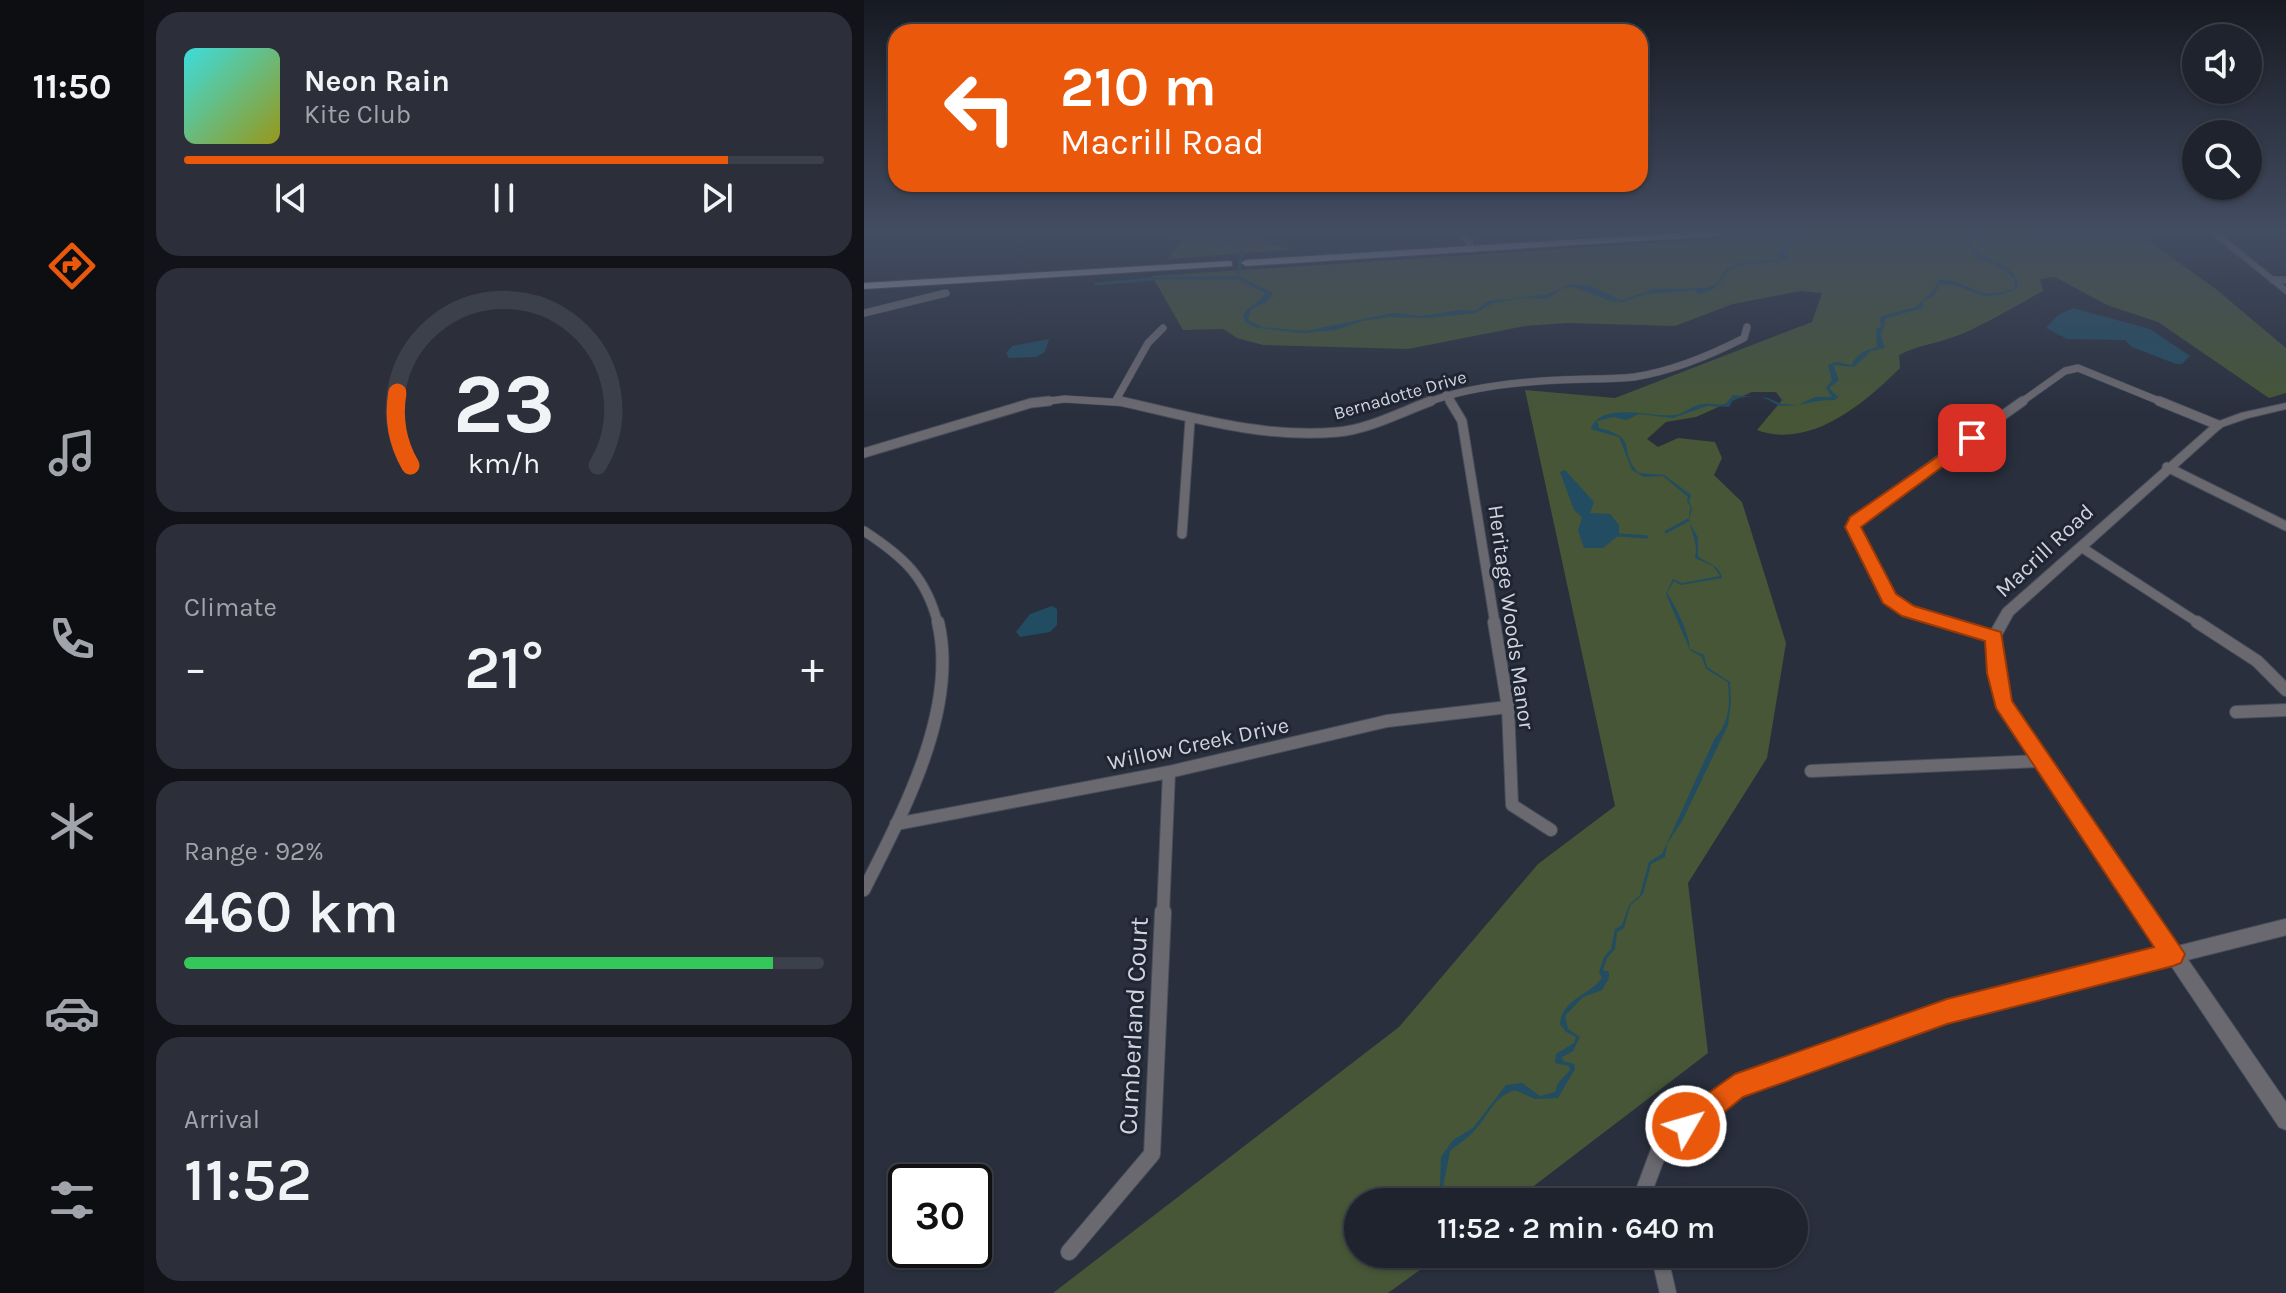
<!DOCTYPE html>
<html lang="en">
<head>
<meta charset="utf-8">
<style>
  :root { --surface:#1f232e; --page:#2c2f3a; --text:#f1f3f6; --muted:#a1a4aa; --line:#3c404a; --accent:#ea580c }
  body { margin:0; font-family:Karla,sans-serif; background:var(--page); color:var(--text); height:100vh; display:flex; flex-direction:column; font-size:30px; white-space:nowrap }
  * { box-sizing:border-box; margin:0 }
  p { font-size:26px; color:var(--muted) }
  .icon { flex:none; width:44px; height:44px; fill:none; stroke:currentColor; stroke-width:2; stroke-linecap:round; stroke-linejoin:round }
  .map { position:relative; flex:1; overflow:hidden }
  .details { display:flex; flex-direction:column; gap:12px; padding:12px; background:#111319; width:720px }
  .details>* { flex:none }
  .banner { position:absolute; left:24px; top:24px; width:760px; height:168px; border-radius:24px; box-shadow:0 2px 6px #0004,0 0 0 2px var(--line); background:#ea580c; color:#fff; overflow:hidden }
  .tools { position:absolute; left:1318px; top:24px; display:grid; gap:16px }
  .tools a { display:grid; place-items:center; width:80px; height:80px; border-radius:50%; background:var(--surface); box-shadow:0 2px 6px #0004,0 0 0 2px var(--line); font-size:40px }
  .speed { position:absolute; left:24px; top:1164px; display:flex; gap:16px; font-size:40px; font-weight:700; text-align:center }
  .speed>* { display:grid; place-content:center; width:104px; height:104px; border-radius:50%; background:var(--surface); box-shadow:0 2px 6px #0004,0 0 0 2px var(--line); line-height:1 }
  .speed .limit { border:4px solid #111; border-radius:12px; background:#fff; color:#111 }
  .pin { position:absolute; display:grid; place-items:center; width:68px; height:68px; color:#fff; margin:-34px; border-radius:16px; box-shadow:0 4px 12px #0006 }
  .me { position:absolute; width:88px; margin:-44px; rotate:52deg; stroke-linejoin:round; filter:drop-shadow(0 0 6px #0008) }
  .turn { display:flex; align-items:center; gap:28px; height:168px; padding:0 40px; font-size:36px }
  .turn .icon { width:104px; height:104px; stroke-width:2.5 }
  .turn b { display:block; font-size:56px; line-height:68px }
  .big { font-size:60px; font-weight:600; line-height:1.1 }
  .details .card { flex:1; display:flex; flex-direction:column; justify-content:center; gap:12px; min-width:0; padding:0 28px; border-radius:24px; background:var(--page) }
  .details .dial { align-items:center; gap:0 }
  .dial svg { height:208px; overflow:visible; fill:none; stroke:var(--line); stroke-width:7; stroke-linecap:round; text-anchor:middle }
  .dial text { fill:var(--text); stroke:none }
  .song { display:flex; align-items:center; gap:24px }
  .cover { width:96px; height:96px; border-radius:12px; background:linear-gradient(135deg,hsl(180 70% 55%),hsl(60 70% 35%)) }
  .played { height:8px; border-radius:4px; background:linear-gradient(90deg,var(--accent) 85%,var(--line) 85%) }
  .keys { display:flex; justify-content:space-around; direction:ltr }
  .heat { display:flex; justify-content:space-between; align-items:center; font-size:44px; direction:ltr }
  .charge { height:12px; border-radius:6px; background:linear-gradient(90deg,#34c759 92%,var(--line) 0) }
  .trip { position:absolute; left:480px; top:1188px; width:464px; height:80px; border-radius:40px; background:var(--surface); box-shadow:0 2px 6px #0004,0 0 0 2px var(--line); font-weight:600; line-height:80px; text-align:center }
  main { display:flex; flex:1; min-height:0 }
  .tabs { display:flex; flex-direction:column; width:144px; justify-content:space-around; align-items:center; background:#0c0e12; color:var(--muted) }
  .tabs .icon { width:56px; height:56px }
  .tabs .on { color:var(--accent) }
  .tabs b { font-size:36px; color:var(--text) }
  .map>svg:first-child { display:block }
  .green { fill:#465636 }
  .water { fill:#214c61 }
  .lines { fill:none; stroke-linecap:round; stroke-linejoin:round }
  .stream { stroke:#214c61; stroke-width:3 }
  .minor-far3-casing { stroke:#474d5a; stroke-width:8 }
  .minor-far2-casing { stroke:#474d5a; stroke-width:11 }
  .minor-far1-casing { stroke:#474d5a; stroke-width:14 }
  .minor-casing { stroke:#474d5a; stroke-width:18 }
  .tertiary-casing { stroke:#474d5a; stroke-width:2 }
  .primary-casing { stroke:#474d5a; stroke-width:2 }
  .minor-far3 { stroke:#6b6970; stroke-width:7 }
  .minor-far2 { stroke:#6b6970; stroke-width:9 }
  .minor-far1 { stroke:#6b6970; stroke-width:12 }
  .minor { stroke:#6b6970; stroke-width:16 }
  .tertiary { fill:#6b6970; fill-rule:evenodd }
  .primary { fill:#a5a1b1; fill-rule:evenodd }
  .route { fill:#ea580c; stroke:#983908; stroke-width:2 }
  .labels { text-anchor:middle; stroke-width:6; stroke-linejoin:round; paint-order:stroke }
  .far-street-label { font-size:18px; fill:#d0d4dd; stroke:#1f2533 }
  .street-label { font-size:22px; fill:#d0d4dd; stroke:#1f2533 }
  .near-street-label { font-size:26px; fill:#d0d4dd; stroke:#1f2533 }
</style>
</head>
<body>
<main>
<nav class="tabs">
<b>11:50</b>
<svg class="icon on" aria-label="directions" viewBox="0 0 24 24"><path d="M12 3l9 9-9 9-9-9zM9 14v-3h6M13 9l2 2-2 2"/></svg>
<svg class="icon" aria-label="music" viewBox="0 0 24 24"><path d="M9 18V5l10-2v13"/><circle cx="6" cy="18" r="3"/><circle cx="16" cy="16" r="3"/></svg>
<svg class="icon" aria-label="phone" viewBox="0 0 24 24"><path d="M5 4h4l2 5-3 2q2 4 5 5l2-3 5 2v4C11 20 4 13 5 4z"/></svg>
<svg class="icon" aria-label="climate" viewBox="0 0 24 24"><path d="M12 3v18M4 7l16 10M4 17L20 7"/></svg>
<svg class="icon" aria-label="car" viewBox="0 0 24 24"><path d="M5 17H2v-5l4-1 3-4h7l3 4 3 1v5h-3M9 17h6M6 11h13"/><circle cx="7" cy="17" r="2"/><circle cx="17" cy="17" r="2"/></svg>
<svg class="icon" aria-label="filters" viewBox="0 0 24 24"><path d="M4 7h16M4 17h16"/><circle cx="9" cy="7" r="2"/><circle cx="15" cy="17" r="2"/></svg>
</nav>
<section class="details">
<div class="card">
<div class="song"><i class="cover"></i><div><b>Neon Rain</b><p>Kite Club</p></div></div>
<div class="played"></div>
<div class="keys"><svg class="icon" aria-label="previous" viewBox="0 0 24 24"><path d="M18 5L8 12l10 7zM5 5v14"/></svg><svg class="icon" aria-label="pause" viewBox="0 0 24 24"><path d="M8 5v14M16 5v14"/></svg><svg class="icon" aria-label="next" viewBox="0 0 24 24"><path d="M6 5l10 7-10 7zM19 5v14"/></svg></div>
</div>
<div class="card dial"><svg viewBox="0 0 100 80">
<path d="M14 69A42 42 0 1 1 86 69"/>
<path d="M14 69A42 42 0 0 1 9 41" stroke="#ea580c"/>
<text x="50" y="56" font-size="32" font-weight="700">23</text>
<text x="50" y="72" font-size="11">km/h</text>
</svg></div>
<div class="card"><p>Climate</p>
<div class="heat"><a>−</a><b class="big">21°</b><a>+</a></div>
</div>
<div class="card"><p>Range · 92%</p><b class="big">460 km</b><div class="charge"></div></div>
<div class="card"><p>Arrival</p><b class="big">11:52</b></div>
</section>
<div class="map">
<svg width="1422" height="1293" viewBox="0 0 1422 1293">
  <rect width="100%" height="100%" fill="#292f3d"/>
  <g class="green">
    <path d="M 238,233 L 381,233 L 426,250 L 303,259 L 320,239 Z"/>
    <path d="M 933,233 L 1274,233 L 1353,290 L 1422,348 L 1422,393 L 1405,398 L 1294,322 L 1243,305 L 1191,277 L 1176,279 L 1179,291 C 1153,305 1127,321 1100,333 C 1078,343 1056,344 1035,355 L 1036,368 C 1001,403 946,450 893,430 L 918,400 L 912,392 L 888,392 L 832,417 L 802,422 L 783,439 L 794,447 L 814,438 L 851,442 L 858,458 L 850,475 L 878,502 L 922,643 L 903,758 L 824,883 L 844,1053 L 649,1202 L 494,1202 L 494,1254 L 578,1254 L 524,1293 L 189,1293 L 535,1027 L 674,864 L 751,806 L 661,390 L 751,398 L 948,322 L 958,293 L 936,291 L 869,304 L 811,326 L 703,323 L 661,326 L 544,349 L 399,345 L 373,338 L 359,329 L 319,330 L 288,276 Z"/>
  </g>
  <g class="water">
    <path d="M 339,233 C 358,233 368,238 380,252 L 375,276 L 409,293 L 403,302 L 387,309 L 384,320 L 398,327 L 442,331 L 529,313 L 558,316 L 596,310 L 612,311 L 624,301 L 681,295 L 707,284 L 726,286 L 757,300 L 791,289 L 842,288 L 852,284 L 863,268 L 871,266 L 869,263 L 915,259 L 914,253 L 927,236 L 924,233 L 929,233 L 931,237 L 928,248 L 922,252 L 924,258 C 906,266 886,260 869,268 C 859,273 860,281 852,287 C 848,291 840,292 835,294 L 831,290 L 781,294 L 760,302 L 746,301 L 710,287 L 699,288 L 682,299 L 657,298 L 629,303 L 611,313 L 564,318 L 526,317 L 498,321 L 472,330 L 440,333 L 393,328 L 381,322 L 379,316 C 384,305 395,304 401,293 L 372,278 L 375,253 L 369,246 Z"/>
    <path d="M 1107,233 L 1114,233 L 1109,237 L 1108,247 C 1120,260 1156,265 1154,288 C 1112,308 1112,284 1076,284 L 1070,295 L 1059,302 L 1059,308 L 1022,318 L 1017,336 L 1021,348 L 1007,351 L 990,367 L 969,365 L 975,380 L 965,388 L 974,397 L 971,400 C 952,399 938,406 920,406 C 911,406 909,401 902,399 C 892,395 878,396 869,400 L 865,407 L 843,406 L 809,418 L 775,414 L 762,420 L 750,417 L 733,421 L 735,428 C 778,439 752,450 775,473 L 800,475 L 827,495 L 825,501 L 828,508 L 825,521 L 834,538 L 834,556 C 843,564 856,565 858,578 L 817,585 L 810,581 L 803,593 C 812,607 825,633 826,649 L 840,655 L 843,667 L 866,682 L 867,701 L 864,725 L 818,821 L 803,844 L 801,857 L 787,864 L 779,894 L 766,906 L 760,928 L 753,932 L 751,949 L 743,958 L 739,970 L 745,972 L 745,978 L 738,990 L 719,997 L 701,1016 L 704,1029 L 716,1037 L 709,1051 L 698,1057 L 699,1061 L 710,1064 L 711,1069 L 694,1098 L 671,1099 L 651,1090 C 629,1097 625,1115 611,1130 C 604,1138 594,1144 586,1151 L 579,1187 L 569,1202 L 564,1202 L 576,1188 L 577,1157 L 589,1140 L 609,1128 L 642,1085 L 658,1083 L 676,1096 L 691,1092 L 694,1083 L 706,1070 L 705,1066 L 691,1063 L 692,1054 L 710,1043 L 712,1037 L 702,1032 L 696,1024 C 698,999 726,995 738,978 L 735,972 L 740,957 L 747,949 L 751,929 L 758,925 L 765,905 L 776,895 L 785,862 L 798,854 L 851,738 C 866,722 866,703 864,682 L 842,669 L 838,657 L 826,650 L 802,594 L 809,579 L 818,583 L 856,576 L 849,566 L 831,558 C 836,539 820,524 827,507 L 823,501 L 824,497 L 799,476 L 780,477 L 768,470 L 755,437 L 727,429 C 737,400 789,418 811,415 C 819,414 822,410 829,407 C 839,402 850,404 861,405 L 869,395 L 904,398 L 918,404 L 934,405 L 951,397 L 968,397 L 962,388 L 968,380 L 964,365 L 972,362 L 988,365 C 991,354 1003,350 1013,347 L 1012,330 L 1018,326 L 1015,320 L 1018,316 L 1052,307 L 1069,291 L 1075,280 C 1107,279 1111,304 1151,288 L 1150,278 L 1129,263 L 1114,259 L 1108,253 L 1103,241 Z"/>
    <path d="M 1209,308 L 1286,329 L 1326,356 L 1318,364 L 1312,364 L 1268,347 L 1261,340 L 1203,339 L 1182,328 L 1194,315 Z"/>
    <path d="M 185,339 L 181,352 L 172,357 L 145,358 L 142,353 L 148,346 Z"/>
    <path d="M 701,470 L 730,502 L 726,513 L 746,514 L 755,525 L 755,535 L 739,548 L 720,548 L 714,531 L 718,517 L 710,510 L 696,472 Z"/>
    <path d="M 188,606 L 193,609 L 193,625 L 186,632 L 156,637 L 152,632 L 166,614 Z"/>
  </g>
  <g class="lines">
    <g class="stream">
      <path d="M 232,284 L 299,278 L 372,278"/>
      <path d="M 802,532 L 824,520"/>
      <path d="M 755,535 L 783,537"/>
    </g>
    <defs>
      <g id="minor-far3">
        <path d="M 597,233 L 605,241 L 607,249"/>
        <path d="M 1409,280 L 1422,280"/>
        <path d="M 0,313 L 82,293"/>
        <path d="M 582,395 L 587,403"/>
        <path d="M 252,400 L 284,343 L 299,328"/>
        <path d="M 168,403 L 201,399 L 264,403"/>
        <path d="M 562,403 C 602,387 652,382 695,380 C 720,378 745,380 770,377 C 809,371 845,356 880,338 L 883,327"/>
        <path d="M 1156,403 L 1201,371 L 1214,368 L 1300,403"/>
      </g>
      <g id="minor-far2">
        <path d="M 256,401 C 327,417 400,439 474,432 C 505,429 537,412 567,401"/>
        <path d="M 586,401 L 598,421 L 631,624"/>
        <path d="M 1295,401 L 1354,425"/>
        <path d="M 0,453 L 167,403 L 185,401"/>
        <path d="M 1303,467 L 1422,526"/>
        <path d="M 0,531 C 40,557 62,577 74,624"/>
        <path d="M 318,534 L 326,420"/>
        <path d="M 1217,547 L 1336,624"/>
        <path d="M 1088,624 L 1044,611 L 1025,599 L 989,527 L 991,520 L 1159,401"/>
      </g>
      <g id="minor-far1">
        <path d="M 630,622 L 644,707 L 648,805 L 687,830"/>
        <path d="M 1082,622 L 1130,637"/>
        <path d="M 1333,622 L 1393,661 L 1422,690"/>
        <path d="M 1372,712 L 1422,710"/>
        <path d="M 947,771 L 1176,761"/>
        <path d="M 32,824 L 305,772 L 523,721 L 644,707"/>
        <path d="M 0,890 C 38,814 95,710 74,622"/>
        <path d="M 299,914 L 305,772"/>
      </g>
      <g id="minor">
        <path d="M 784,1202 L 781,1188 L 797,1145 L 871,1087 L 1083,1012 L 1422,927"/>
        <path d="M 205,1252 L 288,1154 L 299,912"/>
        <path d="M 795,1254 L 804,1293"/>
      </g>
      <g id="tertiary">
        <path d="M 1346,233 L 1355,233 L 1422,287 L 1422,294 Z"/>
        <path d="M 1422,403 L 1422,409 L 1384,418 L 1358,427 L 1149,615 L 1137,637 L 1139,673 L 1146,701 L 1422,1102 L 1422,1130 L 1415,1127 L 1134,707 L 1125,673 L 1123,637 L 1139,609 L 1350,423 L 1377,413 Z"/>
      </g>
      <g id="primary">
        <path d="M 816,233 L 860,233 L 855,236 L 382,266 L 377,263 L 382,260 Z"/>
        <path d="M 365,261 L 368,262 L 368,266 L 0,289 L 0,283 Z"/>
      </g>
    </defs>
    <use href="#minor-far3" class="minor-far3-casing"/>
    <use href="#minor-far2" class="minor-far2-casing"/>
    <use href="#minor-far1" class="minor-far1-casing"/>
    <use href="#minor" class="minor-casing"/>
    <use href="#tertiary" class="tertiary-casing"/>
    <use href="#primary" class="primary-casing"/>
    <use href="#minor-far3" class="minor-far3"/>
    <use href="#minor-far2" class="minor-far2"/>
    <use href="#minor-far1" class="minor-far1"/>
    <use href="#minor" class="minor"/>
    <use href="#tertiary" class="tertiary"/>
    <use href="#primary" class="primary"/>
  </g>
  <linearGradient id="sky" x2="0" y2="1"><stop stop-color="#171a22"/><stop offset="0.56" stop-color="#434d62"/><stop offset="1" stop-color="#434d62" stop-opacity="0"/></linearGradient>
  <rect width="1422" height="414" fill="url(#sky)"/>
  <path class="route" d="M 1108,433 L 1115,438 L 1113,441 L 997,527 L 1032,594 L 1050,606 L 1137,632 L 1148,701 L 1321,954 L 1317,963 L 1309,966 L 1083,1024 L 879,1097 L 831,1136 L 822,1140 L 812,1136 L 808,1126 L 812,1116 L 871,1074 L 1083,999 L 1290,947 L 1132,708 L 1123,673 L 1121,641 L 1038,616 L 1019,603 L 981,527 L 986,517 Z"/>
  <g class="labels">
    <g class="far-street-label">
      <text transform="translate(536 395) rotate(-16)" y="6">Bernadotte Drive</text>
    </g>
    <g class="street-label">
      <text transform="translate(1180 550) rotate(-43)" y="8">Macrill Road</text>
      <text transform="translate(648 617) rotate(82)" y="8">Heritage Woods Manor</text>
      <text transform="translate(334 743) rotate(-12)" y="8">Willow Creek Drive</text>
    </g>
    <g class="near-street-label">
      <text transform="translate(269 1026) rotate(-87)" y="9">Cumberland Court</text>
    </g>
  </g>
</svg>
<div class="tools">
<a><svg class="icon" aria-label="sound" viewBox="0 0 24 24"><path d="M4 9h4l5-4v14l-5-4H4zM17 9q2 3 0 6"/></svg></a>
<a><svg class="icon" aria-label="search" viewBox="0 0 24 24"><circle cx="10" cy="10" r="6"/><path d="M15 15l6 6"/></svg></a>
</div>
<div class="speed"><div class="limit">30</div></div>
<div class="pin" style="left:1108px;top:438px;background:#d93025"><svg class="icon" aria-label="arrive" viewBox="0 0 24 24"><path d="M6 21V4h12l-3 4 3 4H6"/></svg></div>
<svg class="me" style="left:822px;top:1126px" viewBox="-20 -20 40 40"><circle r="17" fill="#ea580c" stroke="#fff" stroke-width="3"/><path d="M0-11L8 9 0 5-8 9z" fill="#fff"/></svg>
<div class="trip">11:52 · 2 min · 640 m</div>
<div class="banner">
<div class="turn"><svg class="icon" aria-label="left" viewBox="0 0 24 24"><path d="M17 20v-9H6M10 6l-5 5 5 5"/></svg><div><b>210 m</b>Macrill Road</div></div>
</div>
</div>
</main>
</body>
</html>
